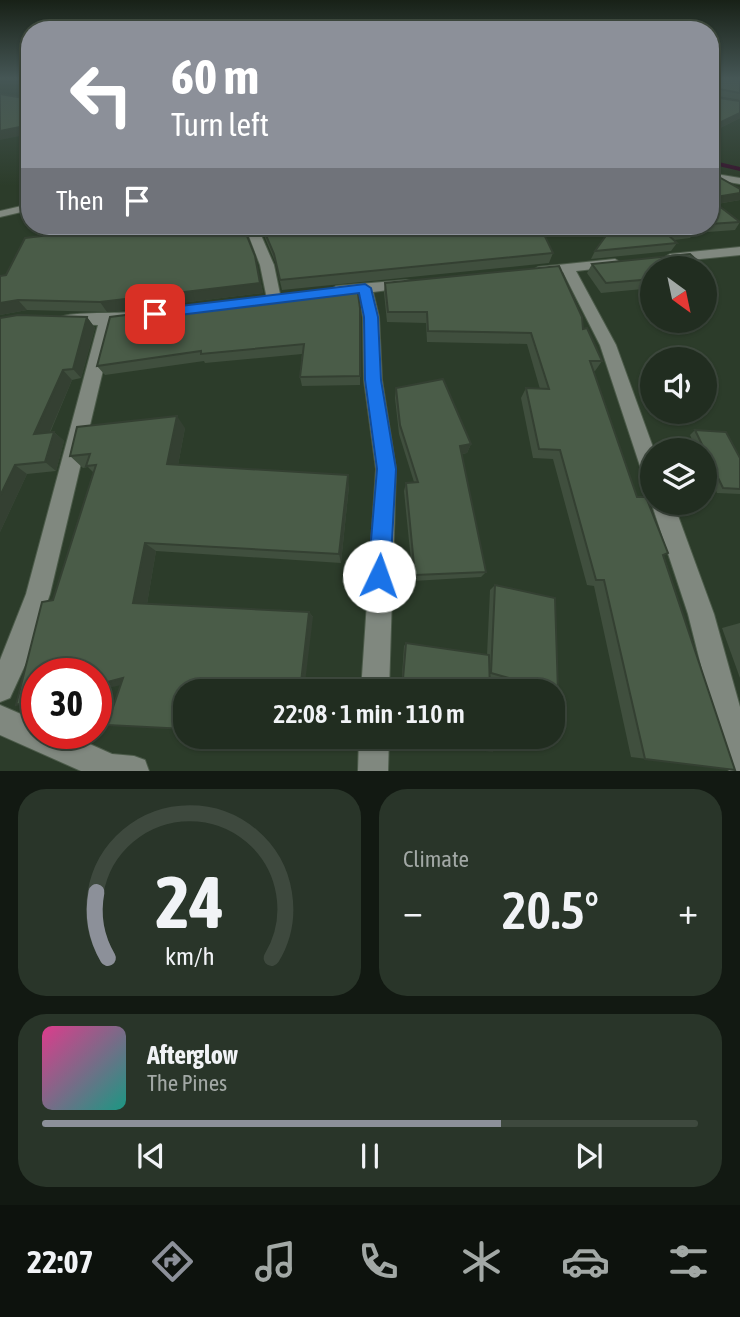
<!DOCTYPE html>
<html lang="en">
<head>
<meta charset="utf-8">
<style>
  :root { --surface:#212d20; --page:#293529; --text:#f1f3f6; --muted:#a2a8a5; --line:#3e493e; --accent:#8c9099 }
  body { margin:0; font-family:"Asap Condensed",sans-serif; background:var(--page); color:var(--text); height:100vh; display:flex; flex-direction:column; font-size:26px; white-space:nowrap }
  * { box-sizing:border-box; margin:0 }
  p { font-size:23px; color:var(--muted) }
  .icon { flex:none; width:38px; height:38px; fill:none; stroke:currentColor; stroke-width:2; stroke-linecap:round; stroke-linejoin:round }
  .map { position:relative; height:771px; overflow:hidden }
  .sheet { display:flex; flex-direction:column; gap:18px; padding:18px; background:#121912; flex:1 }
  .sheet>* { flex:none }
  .hud { position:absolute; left:21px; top:21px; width:698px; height:214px; border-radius:28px; box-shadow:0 2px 5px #0004,0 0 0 2px var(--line); background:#8c9099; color:#fff; overflow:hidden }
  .needle { width:46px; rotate:147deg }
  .fabs { position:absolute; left:640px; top:256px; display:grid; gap:14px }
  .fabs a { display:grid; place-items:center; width:77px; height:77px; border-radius:50%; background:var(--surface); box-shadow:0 2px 5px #0004,0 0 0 2px var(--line); font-size:35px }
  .speed { position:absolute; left:21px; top:658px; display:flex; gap:14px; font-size:35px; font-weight:700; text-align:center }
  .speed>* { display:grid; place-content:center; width:91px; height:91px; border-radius:50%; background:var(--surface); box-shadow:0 2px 5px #0004,0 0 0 2px var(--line); line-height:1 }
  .speed .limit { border:10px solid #d22; background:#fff; color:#111 }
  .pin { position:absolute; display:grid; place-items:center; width:60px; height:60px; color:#fff; margin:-30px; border-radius:14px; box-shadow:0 4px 10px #0006 }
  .me { position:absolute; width:77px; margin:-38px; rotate:3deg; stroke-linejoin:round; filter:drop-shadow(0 0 5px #0008) }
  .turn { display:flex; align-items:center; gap:24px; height:147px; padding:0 35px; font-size:32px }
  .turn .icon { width:91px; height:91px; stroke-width:2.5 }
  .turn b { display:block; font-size:49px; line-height:60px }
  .then { display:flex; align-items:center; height:66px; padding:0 35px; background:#0003; gap:14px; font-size:26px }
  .big { font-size:52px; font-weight:600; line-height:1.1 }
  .sheet .tile { flex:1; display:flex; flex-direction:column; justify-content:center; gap:10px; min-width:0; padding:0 24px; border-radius:28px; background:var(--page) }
  .sheet .dial { align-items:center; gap:0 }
  .dial svg { height:182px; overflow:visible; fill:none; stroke:var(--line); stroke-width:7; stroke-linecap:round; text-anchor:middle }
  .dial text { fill:var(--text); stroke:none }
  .song { display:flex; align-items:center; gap:21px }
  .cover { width:84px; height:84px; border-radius:10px; background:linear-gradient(135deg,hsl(330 70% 55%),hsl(170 70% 35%)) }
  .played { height:7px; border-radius:4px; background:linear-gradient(90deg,var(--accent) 70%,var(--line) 70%) }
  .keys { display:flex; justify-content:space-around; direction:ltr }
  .heat { display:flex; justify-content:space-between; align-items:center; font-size:38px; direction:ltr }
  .sheet .tiles { flex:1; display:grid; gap:18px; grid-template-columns:1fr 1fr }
  .tile:last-child { grid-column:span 2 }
  .trip { position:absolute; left:173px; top:679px; width:392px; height:70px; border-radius:28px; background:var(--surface); box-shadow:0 2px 5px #0004,0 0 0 2px var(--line); font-weight:600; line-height:70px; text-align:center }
  .dock { display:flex; height:112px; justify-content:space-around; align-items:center; background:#0d120d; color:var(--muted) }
  .dock .icon { width:49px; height:49px }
  .dock .active { color:var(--accent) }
  .dock b { font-size:32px; color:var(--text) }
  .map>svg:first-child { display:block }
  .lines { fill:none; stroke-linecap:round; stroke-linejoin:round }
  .stream { fill:#35142c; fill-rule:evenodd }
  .minor-casing { stroke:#4b5a49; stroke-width:2 }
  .minor { fill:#80887f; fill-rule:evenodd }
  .wall { fill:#404f3e }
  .shaded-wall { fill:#344032 }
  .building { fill:#4a5c48; stroke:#344032; stroke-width:2 }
  .route { fill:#1a73e8; stroke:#114b97; stroke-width:2 }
</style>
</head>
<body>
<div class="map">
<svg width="740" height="771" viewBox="0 0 740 771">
  <rect width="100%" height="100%" fill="#2c3c2a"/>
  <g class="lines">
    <path class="stream" d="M 710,160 L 740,167 L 740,171 L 710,164 Z"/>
    <defs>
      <g id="minor">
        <path d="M 710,173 L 740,178 L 740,184 L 710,179 Z"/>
        <path d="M 30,204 L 30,210 L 0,217 L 0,211 Z"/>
        <path d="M 245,226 L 257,226 L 274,265 L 281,299 L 279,302 L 274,304 L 267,299 L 260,265 Z"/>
        <path d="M 740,247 L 740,255 L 670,262 L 663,258 L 670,254 Z"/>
        <path d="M 615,259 L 622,263 L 620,266 L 576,271 L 616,345 L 654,450 L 653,484 L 646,482 L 643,475 L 600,345 L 563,272 L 538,275 L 531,271 L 538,267 Z"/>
        <path d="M 406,280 L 411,281 L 411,287 L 373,292 L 379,317 L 382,380 L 396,469 L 389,691 L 361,691 L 376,469 L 364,380 L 363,317 L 359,293 L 336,296 L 329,291 L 336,286 Z"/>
        <path d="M 131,312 L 136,313 L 139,317 L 136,321 L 114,324 L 50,594 L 27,661 L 10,698 L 0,702 L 0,660 L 26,594 L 98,325 L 65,324 L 57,319 C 65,311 116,314 131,312 Z"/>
        <path d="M 653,499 L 653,502 L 673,502 L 714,614 L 740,707 L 740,771 L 729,771 L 725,761 L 688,614 L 651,502 Z"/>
        <path d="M 0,705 L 37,721 L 37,733 L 65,733 L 112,754 L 134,756 L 145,760 L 149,771 L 81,771 L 0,735 Z"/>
        <path d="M 359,737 L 389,737 L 388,771 L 358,771 Z"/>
      </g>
    </defs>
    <use href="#minor" class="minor-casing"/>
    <use href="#minor" class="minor"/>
  </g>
  <g class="wall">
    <path d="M 710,78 L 740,78 L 740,100 L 712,95 L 713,97 L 740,101 L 740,118 L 710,133 Z"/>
    <path d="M 710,172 L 740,189 L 740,200 L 717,204 L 740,222 L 735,230 L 694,233 L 690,238 L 674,240 L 677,243 L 671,251 L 591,259 L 595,251 L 609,231 L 603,226 L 710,226 Z"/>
    <path d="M 260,226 L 412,226 L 416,231 L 553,253 L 549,263 L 282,290 L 276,264 Z"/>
    <path d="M 100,229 L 257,266 L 263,293 L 107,312 L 27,310 L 0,315 L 0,276 L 6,275 Z"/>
    <path d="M 592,264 L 653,268 L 653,288 L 601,293 L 587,273 Z"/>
    <path d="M 705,268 L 711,273 L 705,281 Z"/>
    <path d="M 385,283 L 583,329 L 602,361 L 595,371 L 593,371 L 637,497 L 664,556 L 735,770 L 631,757 L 594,586 L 587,585 L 553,459 L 533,458 L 521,398 L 526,388 L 540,389 L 527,344 L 427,342 L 426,323 L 387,322 L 384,293 Z"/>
    <path d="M 360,308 L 360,385 L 302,386 L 300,377 L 302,354 L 205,363 L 204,361 L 105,375 L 97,366 Z"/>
    <path d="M 87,317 L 95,328 L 81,378 L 72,380 L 50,433 L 54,432 L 64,441 L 56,471 L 27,474 L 0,532 L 0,318 Z"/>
    <path d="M 396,388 L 471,444 L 467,453 L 462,454 L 486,572 L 481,577 L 413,581 L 404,491 L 406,483 L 414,482 L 399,434 L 395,398 Z"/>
    <path d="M 185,428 L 178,465 L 349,486 L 341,563 L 156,551 L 147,604 L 309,612 L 313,617 L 37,674 L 37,705 L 16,705 L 53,600 L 94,473 L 88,467 L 83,468 L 70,456 Z"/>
    <path d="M 695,430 L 740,458 L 740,494 L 717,493 L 705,468 L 705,450 L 697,450 L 690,435 Z"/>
    <path d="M 495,585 L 558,692 L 543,691 L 489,677 L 490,691 L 401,691 L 404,646 L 406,643 L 487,655 L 490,590 Z"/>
    <path d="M 740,623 L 740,678 L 722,628 Z"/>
  </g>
  <g class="shaded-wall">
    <path d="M 740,113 L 740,118 L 710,133 L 711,127 Z"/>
    <path d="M 30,125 L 30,134 L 0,140 L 0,131 Z"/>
    <path d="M 740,193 L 740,200 L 710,205 L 710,198 Z"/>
    <path d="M 257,266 L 263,293 L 107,312 L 100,302 Z"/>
    <path d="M 18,300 L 27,310 L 0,315 L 0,303 Z"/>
    <path d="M 87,317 L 95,328 L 81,378 L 73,369 Z"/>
    <path d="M 63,370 L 72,380 L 45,443 L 34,434 Z"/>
    <path d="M 177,416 L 185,428 L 176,476 L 167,464 Z"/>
    <path d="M 54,432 L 64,441 L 56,471 L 45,462 Z"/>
    <path d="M 471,444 L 467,453 L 457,455 L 460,446 Z"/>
    <path d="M 15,465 L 27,474 L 0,532 L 0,496 Z"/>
    <path d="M 348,475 L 349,486 L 341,563 L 339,554 Z"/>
    <path d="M 145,543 L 156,551 L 146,610 L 133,603 Z"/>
    <path d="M 309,612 L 313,617 L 304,691 L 300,691 Z"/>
    <path d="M 123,678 L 138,681 L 96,691 L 96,685 Z"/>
    <path d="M 37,699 L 37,705 L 16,705 Z"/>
  </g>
  <g class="building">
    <path d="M 710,78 L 740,78 L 740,93 L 714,88 L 711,91 L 713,97 L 740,101 L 740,113 L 711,127 Z"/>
    <path d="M 0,94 L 30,99 L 30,125 L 0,131 Z"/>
    <path d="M 710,172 L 740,189 L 740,193 L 710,198 Z"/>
    <path d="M 710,199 L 740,222 L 710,224 Z"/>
    <path d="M 113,226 L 243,226 L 255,256 L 260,283 L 100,302 L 18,300 L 0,303 L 0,276 L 6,275 L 25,238 L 100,229 Z"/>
    <path d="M 262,226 L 412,226 L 416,231 L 466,226 L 540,226 L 553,253 L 280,280 L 274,254 Z"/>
    <path d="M 613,226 L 690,226 L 696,230 L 667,234 L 677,243 L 595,251 Z"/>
    <path d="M 690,254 L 705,268 L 653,268 L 653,279 L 606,283 L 592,264 Z"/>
    <path d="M 559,266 L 582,317 L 583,329 L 587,328 L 602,361 L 590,361 L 637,497 L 646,497 L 668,553 L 663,555 L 735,770 L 645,759 L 604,580 L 596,580 L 560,450 L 539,449 L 526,388 L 549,389 L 531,333 L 428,331 L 427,312 L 388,312 L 385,283 Z"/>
    <path d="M 705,268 L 711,273 L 705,274 Z"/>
    <path d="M 357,286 L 360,308 L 360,376 L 300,377 L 304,344 L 201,354 L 201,351 L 97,366 L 110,317 Z"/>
    <path d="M 18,315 L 87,317 L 73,369 L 63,370 L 34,434 L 54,432 L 45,462 L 15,465 L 0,496 L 0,318 Z"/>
    <path d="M 443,379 L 471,444 L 460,446 L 486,572 L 415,575 L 406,483 L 418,482 L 400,425 L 396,388 Z"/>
    <path d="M 177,416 L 167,464 L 348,475 L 339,554 L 145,543 L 133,603 L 309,612 L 300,691 L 186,691 L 186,729 L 107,725 L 123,678 L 96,685 L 96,674 L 37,674 L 37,699 L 16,705 L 42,602 L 53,600 L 96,465 L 86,466 L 90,454 L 70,456 L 77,427 Z"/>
    <path d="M 695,430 L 726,432 L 740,458 L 740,489 L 723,488 Z"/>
    <path d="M 495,585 L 555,598 L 558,692 L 491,673 Z"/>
    <path d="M 406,643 L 489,655 L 490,691 L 402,691 Z"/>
    <path d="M 402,737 L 492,737 L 492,751 Z"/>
  </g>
  <linearGradient id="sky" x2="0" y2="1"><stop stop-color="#182117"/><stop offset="0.42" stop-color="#455655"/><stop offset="1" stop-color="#455655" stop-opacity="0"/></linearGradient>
  <rect width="740" height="186" fill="url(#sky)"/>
  <path class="route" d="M 365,284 L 371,288 L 378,317 L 381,380 L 396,469 L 390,576 L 387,584 L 379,587 L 371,584 L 368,576 L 377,469 L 365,380 L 364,317 L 359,293 L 155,318 L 148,314 L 155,309 Z"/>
</svg>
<div class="fabs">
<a><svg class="needle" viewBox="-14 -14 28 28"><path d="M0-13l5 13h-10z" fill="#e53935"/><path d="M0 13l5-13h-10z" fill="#a2a8a5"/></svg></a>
<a><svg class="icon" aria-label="sound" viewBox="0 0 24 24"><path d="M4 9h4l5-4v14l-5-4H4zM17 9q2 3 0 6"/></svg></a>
<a><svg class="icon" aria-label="layers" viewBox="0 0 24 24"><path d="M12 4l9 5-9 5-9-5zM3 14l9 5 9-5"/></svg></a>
</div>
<div class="speed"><div class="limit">30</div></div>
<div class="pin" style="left:155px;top:314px;background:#d93025"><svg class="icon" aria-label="arrive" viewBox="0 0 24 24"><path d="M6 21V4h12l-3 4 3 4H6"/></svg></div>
<svg class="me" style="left:379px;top:576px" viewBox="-20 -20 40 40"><circle r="19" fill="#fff"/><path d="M0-13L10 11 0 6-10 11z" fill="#1a73e8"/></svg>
<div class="trip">22:08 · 1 min · 110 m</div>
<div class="hud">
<div class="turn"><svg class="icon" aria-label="left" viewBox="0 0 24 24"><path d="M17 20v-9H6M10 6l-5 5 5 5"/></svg><div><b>60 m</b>Turn left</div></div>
<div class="then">Then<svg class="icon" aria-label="arrive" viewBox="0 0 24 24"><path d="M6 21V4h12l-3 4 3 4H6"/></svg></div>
</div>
</div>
<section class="sheet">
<div class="tiles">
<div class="tile dial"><svg viewBox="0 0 100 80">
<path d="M14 69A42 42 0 1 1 86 69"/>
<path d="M14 69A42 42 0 0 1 9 40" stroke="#8c9099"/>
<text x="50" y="56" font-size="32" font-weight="700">24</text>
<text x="50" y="72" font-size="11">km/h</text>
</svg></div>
<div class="tile"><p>Climate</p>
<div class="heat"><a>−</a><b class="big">20.5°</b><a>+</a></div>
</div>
<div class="tile">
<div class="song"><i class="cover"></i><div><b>Afterglow</b><p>The Pines</p></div></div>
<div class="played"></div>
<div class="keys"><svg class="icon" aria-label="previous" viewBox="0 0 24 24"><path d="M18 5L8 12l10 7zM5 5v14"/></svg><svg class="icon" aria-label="pause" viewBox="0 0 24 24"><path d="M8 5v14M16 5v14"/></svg><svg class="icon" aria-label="next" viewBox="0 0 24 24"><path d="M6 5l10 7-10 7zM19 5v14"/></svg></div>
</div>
</div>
</section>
<nav class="dock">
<b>22:07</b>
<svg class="icon active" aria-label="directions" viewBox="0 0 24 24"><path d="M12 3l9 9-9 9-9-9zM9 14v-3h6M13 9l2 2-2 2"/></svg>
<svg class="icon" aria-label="music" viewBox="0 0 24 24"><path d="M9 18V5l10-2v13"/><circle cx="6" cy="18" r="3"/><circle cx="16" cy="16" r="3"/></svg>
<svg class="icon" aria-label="phone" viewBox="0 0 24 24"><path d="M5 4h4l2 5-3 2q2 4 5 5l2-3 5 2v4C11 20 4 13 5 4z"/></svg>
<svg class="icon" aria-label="climate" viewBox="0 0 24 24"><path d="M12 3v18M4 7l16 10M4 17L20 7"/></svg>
<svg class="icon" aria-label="car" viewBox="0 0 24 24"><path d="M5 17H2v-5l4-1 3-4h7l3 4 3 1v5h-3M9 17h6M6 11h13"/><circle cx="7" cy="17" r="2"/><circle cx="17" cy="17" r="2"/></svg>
<svg class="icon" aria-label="filters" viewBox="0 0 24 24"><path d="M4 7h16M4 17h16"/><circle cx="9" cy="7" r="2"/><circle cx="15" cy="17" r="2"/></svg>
</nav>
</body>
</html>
